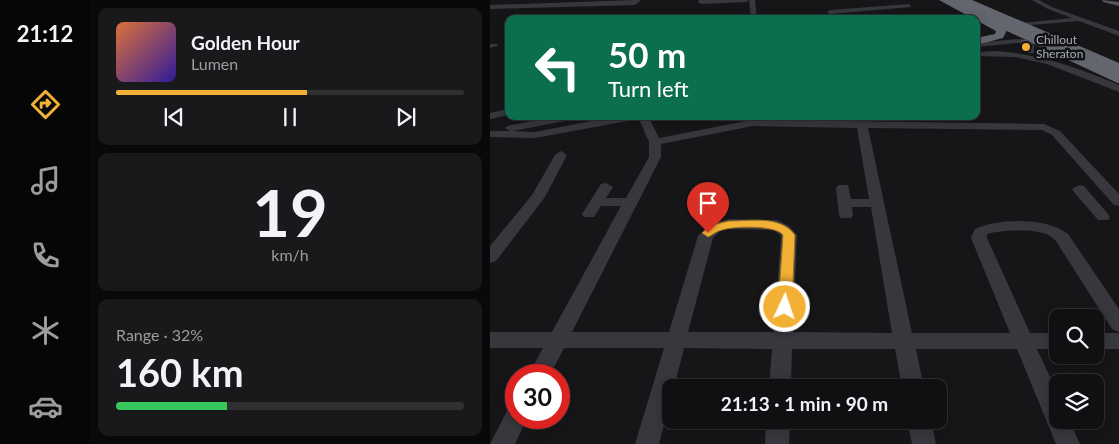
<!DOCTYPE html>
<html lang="en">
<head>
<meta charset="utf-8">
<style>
  :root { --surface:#101012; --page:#19191b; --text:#f1f3f6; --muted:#9c9d9f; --line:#303032; --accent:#f2b134 }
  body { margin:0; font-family:Lato,sans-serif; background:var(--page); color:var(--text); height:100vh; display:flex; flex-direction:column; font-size:19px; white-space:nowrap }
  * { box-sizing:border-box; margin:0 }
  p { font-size:16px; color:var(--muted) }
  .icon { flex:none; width:28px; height:28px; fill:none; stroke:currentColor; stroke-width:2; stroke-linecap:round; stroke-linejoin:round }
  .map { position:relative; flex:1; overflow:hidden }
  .sheet { display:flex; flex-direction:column; gap:8px; padding:8px; background:#09090a; width:400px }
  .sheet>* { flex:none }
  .banner { position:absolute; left:15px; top:15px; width:475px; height:105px; border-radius:10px; box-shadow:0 2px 12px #0003,0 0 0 1px var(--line); background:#0b6e4f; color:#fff; overflow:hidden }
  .buttons { position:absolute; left:559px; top:309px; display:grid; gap:10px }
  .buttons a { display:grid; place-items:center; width:55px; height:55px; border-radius:10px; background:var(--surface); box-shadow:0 2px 12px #0003,0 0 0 1px var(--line); font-size:25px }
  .speed { position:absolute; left:15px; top:364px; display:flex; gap:10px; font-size:25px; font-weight:700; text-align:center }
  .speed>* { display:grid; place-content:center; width:65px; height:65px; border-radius:50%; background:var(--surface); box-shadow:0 2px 12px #0003,0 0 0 1px var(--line); line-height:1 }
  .speed .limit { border:8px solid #d22; background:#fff; color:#111 }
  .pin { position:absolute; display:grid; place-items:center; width:42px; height:42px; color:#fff; margin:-51px -21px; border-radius:50% 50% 50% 0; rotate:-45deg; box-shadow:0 0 5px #0007 }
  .pin .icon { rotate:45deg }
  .me { position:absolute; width:55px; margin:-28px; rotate:3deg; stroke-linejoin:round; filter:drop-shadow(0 0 4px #0008) }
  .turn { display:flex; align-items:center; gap:18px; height:105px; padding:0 20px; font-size:22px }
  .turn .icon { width:65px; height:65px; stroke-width:2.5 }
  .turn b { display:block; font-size:35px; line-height:42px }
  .big { font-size:38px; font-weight:700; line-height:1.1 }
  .sheet .tile { flex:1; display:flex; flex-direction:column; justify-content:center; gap:8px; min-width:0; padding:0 18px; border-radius:10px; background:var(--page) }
  .sheet .dial { align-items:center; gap:0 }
  .dial b { font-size:65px; line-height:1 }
  .song { display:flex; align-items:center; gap:15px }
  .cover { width:60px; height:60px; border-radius:8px; background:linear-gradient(135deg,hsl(20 70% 55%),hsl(250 70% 35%)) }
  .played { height:5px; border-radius:2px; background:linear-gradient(90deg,var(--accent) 55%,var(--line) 55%) }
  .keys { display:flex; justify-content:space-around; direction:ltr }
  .charge { height:8px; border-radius:4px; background:linear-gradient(90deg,#34c759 32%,var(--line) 0) }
  .trip { position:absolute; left:172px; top:379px; width:285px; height:50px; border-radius:10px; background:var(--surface); box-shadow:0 2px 12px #0003,0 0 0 1px var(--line); font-weight:700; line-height:50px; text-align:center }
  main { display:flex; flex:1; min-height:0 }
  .tab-bar { display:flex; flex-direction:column; width:90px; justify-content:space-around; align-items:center; background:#060607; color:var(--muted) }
  .tab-bar .icon { width:35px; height:35px }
  .tab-bar .on { color:var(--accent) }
  .tab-bar b { font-size:22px; color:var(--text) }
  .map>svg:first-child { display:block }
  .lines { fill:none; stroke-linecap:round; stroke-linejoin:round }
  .minor-tunnel { stroke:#333438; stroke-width:8; stroke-dasharray:8 4.5; stroke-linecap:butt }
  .minor { fill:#37383d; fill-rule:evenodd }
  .major { fill:#53555c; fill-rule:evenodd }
  .highway { fill:#63666e; fill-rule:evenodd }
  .highway-bridge-far1 { stroke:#63666e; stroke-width:10 }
  .highway-bridge { stroke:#63666e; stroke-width:12 }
  .wall { fill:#323236 }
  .building { fill:#3f3f44; stroke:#4f5156 }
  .route { fill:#f2b134; stroke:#9d7322 }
  .poi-dot { fill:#f2b134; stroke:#111113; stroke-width:2 }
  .labels { text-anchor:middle; stroke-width:5; stroke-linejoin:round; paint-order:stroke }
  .far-poi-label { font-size:12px; fill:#a8adb8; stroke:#111113; text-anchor:start }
</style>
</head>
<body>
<main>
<nav class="tab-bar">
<b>21:12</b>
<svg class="icon on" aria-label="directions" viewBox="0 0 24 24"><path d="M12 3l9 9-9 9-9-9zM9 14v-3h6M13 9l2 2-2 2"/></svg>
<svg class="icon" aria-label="music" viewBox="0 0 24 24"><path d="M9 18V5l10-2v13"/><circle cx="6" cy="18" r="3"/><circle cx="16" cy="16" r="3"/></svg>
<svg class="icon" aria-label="phone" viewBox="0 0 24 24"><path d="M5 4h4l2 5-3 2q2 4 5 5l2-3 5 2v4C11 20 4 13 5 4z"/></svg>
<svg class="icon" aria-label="climate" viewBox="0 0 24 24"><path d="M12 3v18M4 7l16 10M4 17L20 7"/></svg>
<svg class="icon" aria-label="car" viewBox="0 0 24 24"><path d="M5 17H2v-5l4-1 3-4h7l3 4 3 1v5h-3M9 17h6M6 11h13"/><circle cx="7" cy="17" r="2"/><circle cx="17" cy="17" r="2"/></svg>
</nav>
<section class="sheet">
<div class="tile">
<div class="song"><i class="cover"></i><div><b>Golden Hour</b><p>Lumen</p></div></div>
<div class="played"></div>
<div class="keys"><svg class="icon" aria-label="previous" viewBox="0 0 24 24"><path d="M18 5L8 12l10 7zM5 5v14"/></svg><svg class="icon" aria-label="pause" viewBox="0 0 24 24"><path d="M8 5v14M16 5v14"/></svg><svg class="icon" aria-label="next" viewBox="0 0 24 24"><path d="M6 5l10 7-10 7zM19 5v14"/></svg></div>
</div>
<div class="tile dial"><b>19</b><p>km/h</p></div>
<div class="tile"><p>Range · 32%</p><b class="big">160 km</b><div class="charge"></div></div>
</section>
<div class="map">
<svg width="629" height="444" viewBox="0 0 629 444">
  <rect width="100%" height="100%" fill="#161618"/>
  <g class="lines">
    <path class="minor-tunnel" d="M 537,49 L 544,49"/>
    <g class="minor">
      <path d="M 145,0 L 151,0 L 145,5 L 0,9 L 0,5 Z"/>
      <path d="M 209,0 L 259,0 L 256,2 L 211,4 L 208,2 Z"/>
      <path d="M 259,0 L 265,0 L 267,19 L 261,19 Z"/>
      <path d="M 542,0 L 549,0 L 562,7 L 629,31 L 629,36 L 589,21 L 529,26 L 529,24 L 531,23 L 582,18 L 558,9 Z"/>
      <path d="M 419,4 L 421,7 L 340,14 L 337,12 L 340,10 Z"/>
      <path d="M 486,14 L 486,16 L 484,17 L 437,18 L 440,16 Z"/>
      <path d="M 527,39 L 551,40 L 555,42 L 551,44 L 527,43 L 486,47 L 486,43 Z"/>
      <path d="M 0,44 L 7,44 L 8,46 L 0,48 Z"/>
      <path d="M 506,51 C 550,54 589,68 629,85 L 629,92 L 557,64 L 525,57 L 486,56 L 486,52 Z"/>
      <path d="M 19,109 L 19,115 L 0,119 L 0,113 Z"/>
      <path d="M 67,116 L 91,116 L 86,119 L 22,131 L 45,132 L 127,116 L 158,116 L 169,138 L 272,118 L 277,120 L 554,124 L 570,131 L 629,194 L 629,206 L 624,205 L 562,135 L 552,130 L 378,128 L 422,333 L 520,333 L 481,238 L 485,229 C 507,218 558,217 578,234 L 629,309 L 629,332 L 622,329 L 566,241 C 563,238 558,234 553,233 C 540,229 510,230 497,234 L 497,238 L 540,333 L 568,333 L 568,349 L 547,349 L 568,394 L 568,420 L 579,420 L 590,444 L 566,444 L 527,349 L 426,349 L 434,388 L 412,388 L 405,349 L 302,349 L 301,388 L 279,388 L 282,349 L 194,348 L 184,388 L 181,388 L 181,398 L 169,444 L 145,444 L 174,348 L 74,348 L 60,375 L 38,375 L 53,348 L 0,348 L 0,332 L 62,332 L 131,206 L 111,206 L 104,217 L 94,217 L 92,214 L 111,184 L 116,183 L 123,187 L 116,198 L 136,198 L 159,157 L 159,142 L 149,119 L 45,138 L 0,137 L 0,131 L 20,131 L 15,128 L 17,126 ZM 263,126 L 367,128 L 379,199 L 361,199 L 358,185 L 348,185 L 346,188 L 349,215 L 351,218 L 361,218 L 363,215 L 362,207 L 381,207 L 402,333 L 303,332 L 307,235 L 299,226 L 287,220 L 239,219 L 220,224 L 208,236 L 179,332 L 82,332 L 171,157 L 171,144 ZM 239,229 L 284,230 L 291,236 L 284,332 L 198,332 L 223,238 L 230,231 Z"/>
      <path d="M 71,151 L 77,155 L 55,197 L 6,261 L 0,263 L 0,246 L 42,195 L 65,155 Z"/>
      <path d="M 589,185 L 594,186 L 618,214 L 620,217 L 618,220 L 608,220 L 584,192 L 582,189 Z"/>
      <rect x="605" y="333" width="24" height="16"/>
      <path d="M 26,406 L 26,418 L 37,418 L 25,444 L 0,444 L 18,409 Z"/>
      <path d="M 276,420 L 300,420 L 299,444 L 275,444 Z"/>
      <path d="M 417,420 L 441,420 L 446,444 L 422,444 Z"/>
    </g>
    <path class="major" d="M 612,0 L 629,2 L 629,6 L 613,2 Z"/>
    <g class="highway">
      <path d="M 449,0 L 460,0 L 516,28 L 517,30 L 513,38 L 486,45 L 486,38 L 505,34 L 506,31 Z"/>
      <path d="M 471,0 L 482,0 L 629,63 L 629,72 Z"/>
    </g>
    <path class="highway-bridge-far1" d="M 462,0 L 546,39"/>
    <path class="highway-bridge" d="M 543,37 L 629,77"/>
  </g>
  <path class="wall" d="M 531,41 L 542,43 L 541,46 L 534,46 L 530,44 Z"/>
  <path class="building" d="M 538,40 L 542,43 L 535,43 L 531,41 Z"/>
  <path class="route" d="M 239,221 C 260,221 291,215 305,235 L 302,307 L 300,311 L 295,313 L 290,311 L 288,307 L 293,235 C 286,225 243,226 232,230 C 226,231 223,235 218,237 L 212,233 L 221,225 Z"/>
  <circle class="poi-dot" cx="536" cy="47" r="5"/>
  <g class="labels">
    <g class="far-poi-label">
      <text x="546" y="44">Chillout<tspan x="546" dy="14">Sheraton</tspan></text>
    </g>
  </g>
</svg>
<div class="buttons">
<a><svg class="icon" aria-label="search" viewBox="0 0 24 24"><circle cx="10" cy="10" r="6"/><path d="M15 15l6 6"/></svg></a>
<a><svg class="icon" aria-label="layers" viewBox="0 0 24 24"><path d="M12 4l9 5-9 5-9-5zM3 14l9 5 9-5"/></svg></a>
</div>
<div class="speed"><div class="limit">30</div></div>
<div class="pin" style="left:218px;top:233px;background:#d93025"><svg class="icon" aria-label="arrive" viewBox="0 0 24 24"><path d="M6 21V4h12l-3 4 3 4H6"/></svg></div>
<svg class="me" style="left:295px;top:307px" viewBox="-20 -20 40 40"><circle r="17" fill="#f2b134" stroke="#fff" stroke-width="3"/><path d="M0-11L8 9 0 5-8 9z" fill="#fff"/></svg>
<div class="trip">21:13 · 1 min · 90 m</div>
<div class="banner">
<div class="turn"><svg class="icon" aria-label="left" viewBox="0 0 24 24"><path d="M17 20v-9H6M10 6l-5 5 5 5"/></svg><div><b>50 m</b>Turn left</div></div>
</div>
</div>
</main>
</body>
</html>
